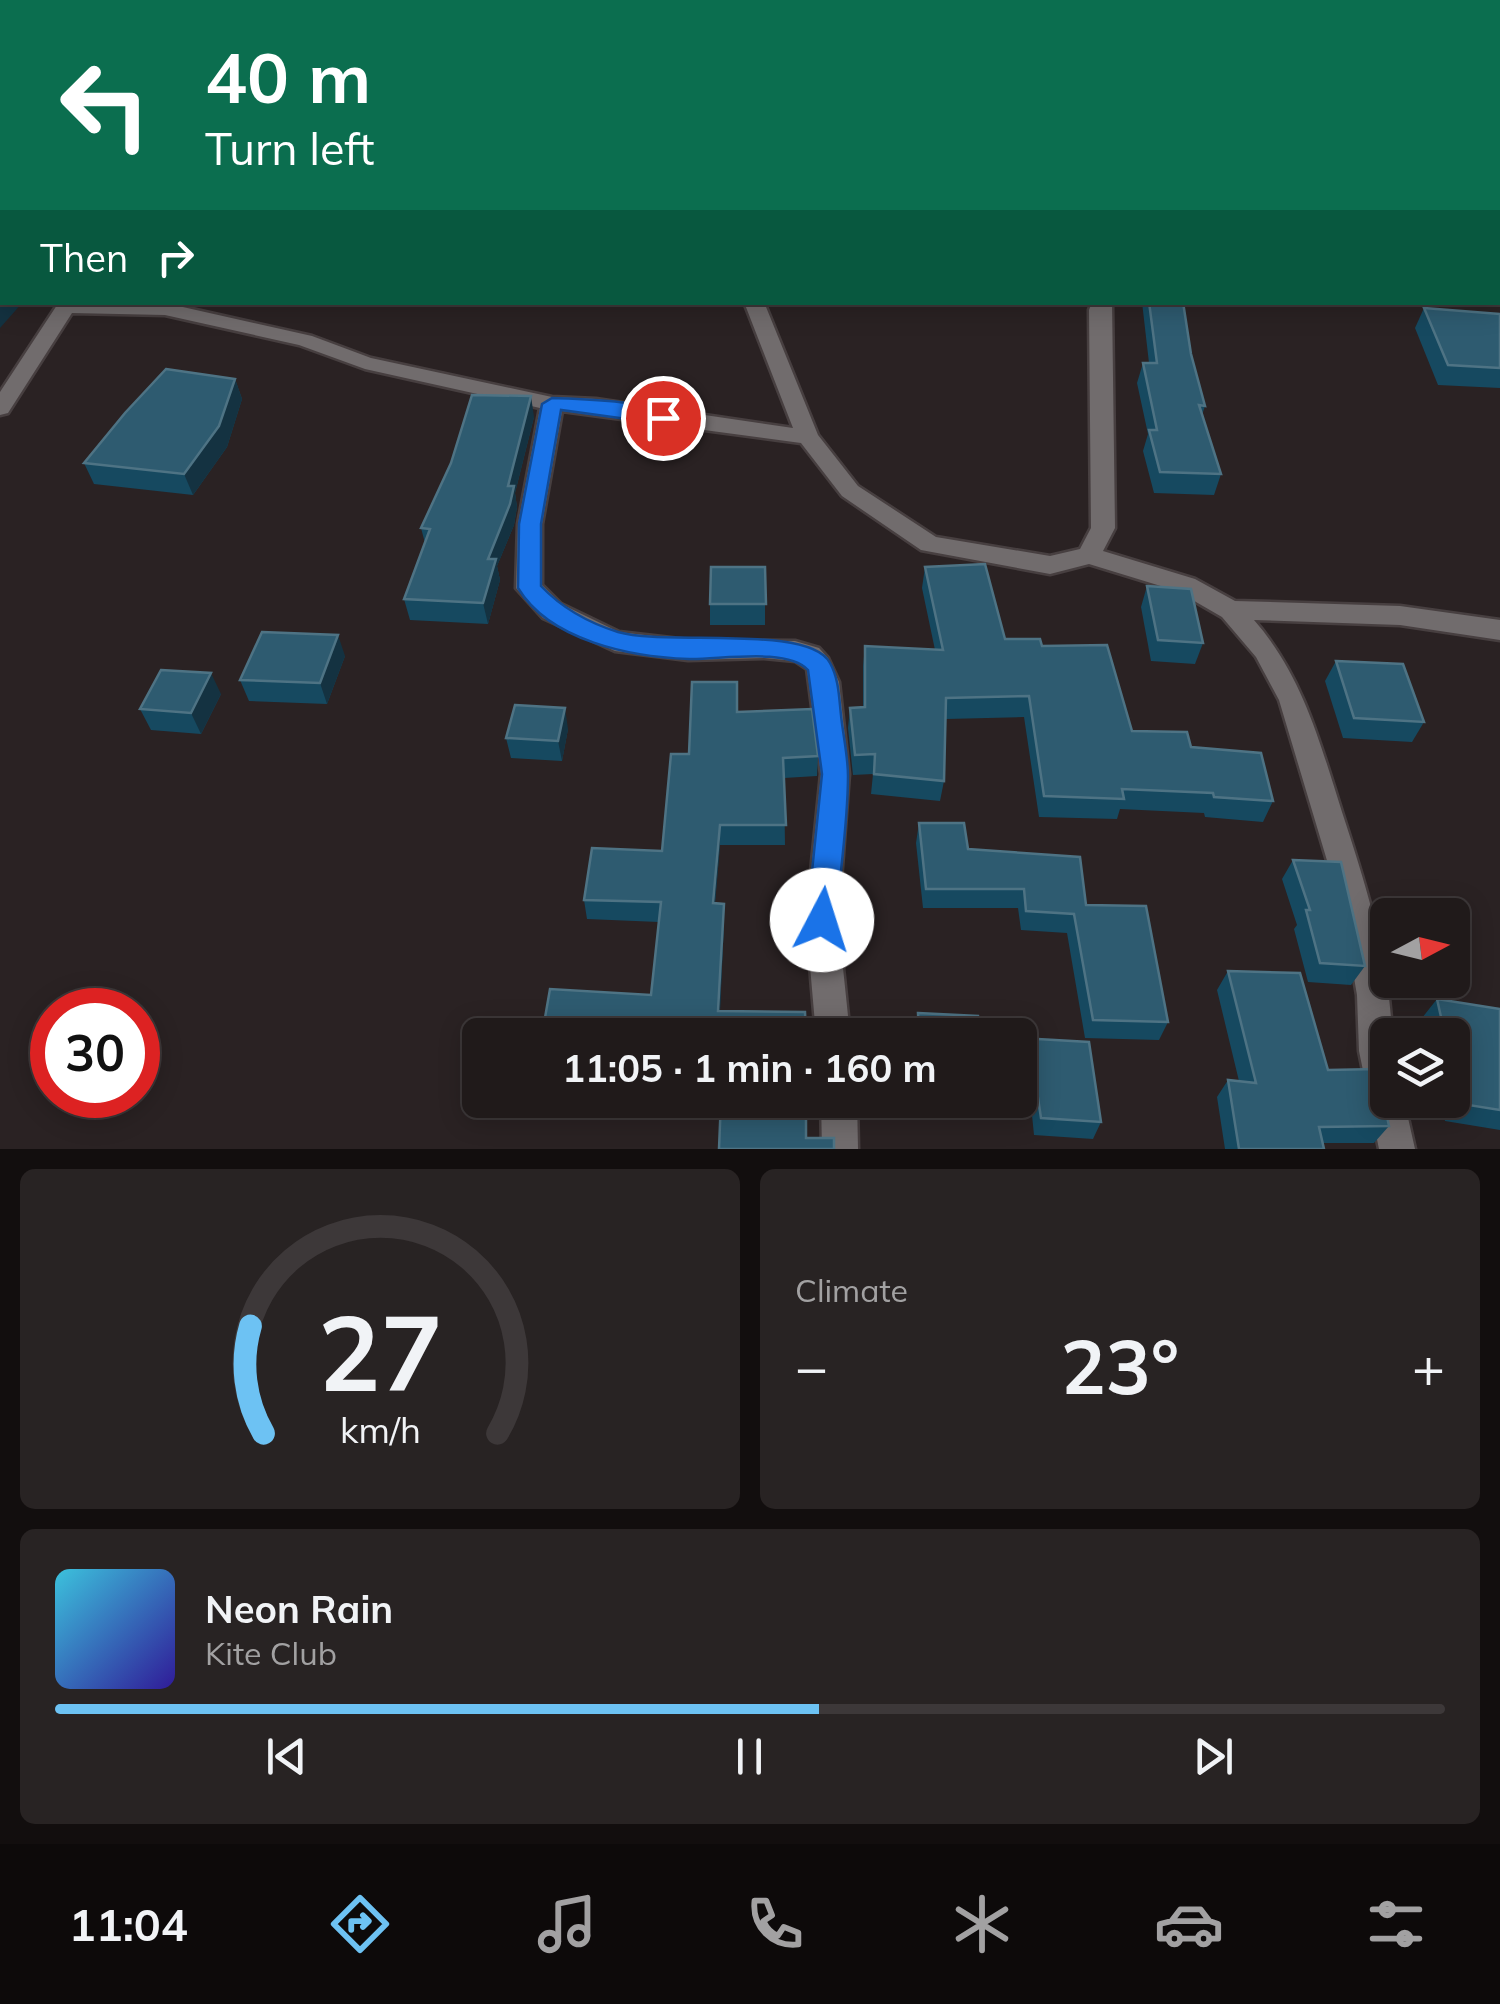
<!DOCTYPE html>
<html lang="en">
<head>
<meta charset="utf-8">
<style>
  :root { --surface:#201a1a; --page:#282323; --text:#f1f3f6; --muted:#a2a1a2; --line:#3d3839; --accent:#6dc2f3 }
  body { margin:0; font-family:Mulish,sans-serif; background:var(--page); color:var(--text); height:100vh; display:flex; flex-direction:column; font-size:38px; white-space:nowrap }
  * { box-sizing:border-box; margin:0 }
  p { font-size:32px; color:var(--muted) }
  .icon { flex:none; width:55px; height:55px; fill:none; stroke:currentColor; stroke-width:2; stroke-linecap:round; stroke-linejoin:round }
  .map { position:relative; height:1149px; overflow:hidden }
  .drawer { display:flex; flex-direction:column; gap:20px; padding:20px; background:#120e0e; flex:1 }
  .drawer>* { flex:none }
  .top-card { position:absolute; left:0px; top:0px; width:1500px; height:305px; box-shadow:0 5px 25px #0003,0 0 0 2px var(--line); background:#0b6e4f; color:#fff; overflow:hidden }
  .needle { width:65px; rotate:83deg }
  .buttons { position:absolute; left:1370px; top:898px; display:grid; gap:20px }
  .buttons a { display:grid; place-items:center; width:100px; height:100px; border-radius:15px; background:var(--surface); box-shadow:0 5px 25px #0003,0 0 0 2px var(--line); font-size:50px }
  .speed { position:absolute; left:30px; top:988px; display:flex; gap:20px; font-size:50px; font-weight:700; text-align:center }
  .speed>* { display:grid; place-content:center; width:130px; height:130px; border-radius:50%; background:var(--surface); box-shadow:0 5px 25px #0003,0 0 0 2px var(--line); line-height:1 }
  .speed .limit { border:15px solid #d22; background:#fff; color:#111 }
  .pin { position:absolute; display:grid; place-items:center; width:85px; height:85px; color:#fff; margin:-42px; border:5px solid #fff; border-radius:50%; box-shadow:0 2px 10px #0007 }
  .me { position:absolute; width:110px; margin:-55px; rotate:5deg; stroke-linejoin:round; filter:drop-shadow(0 0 8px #0008) }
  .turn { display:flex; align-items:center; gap:35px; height:210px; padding:0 40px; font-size:45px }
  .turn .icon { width:130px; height:130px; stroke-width:2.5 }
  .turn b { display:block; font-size:70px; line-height:85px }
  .then { display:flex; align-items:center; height:95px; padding:0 40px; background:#0003; gap:20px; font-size:38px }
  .big { font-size:75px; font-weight:700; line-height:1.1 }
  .drawer .widget { flex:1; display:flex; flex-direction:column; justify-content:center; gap:15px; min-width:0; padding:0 35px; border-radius:15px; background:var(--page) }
  .drawer .dial { align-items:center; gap:0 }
  .dial svg { height:260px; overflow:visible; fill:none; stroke:var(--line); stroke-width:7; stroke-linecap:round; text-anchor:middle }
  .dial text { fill:var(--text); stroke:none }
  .song { display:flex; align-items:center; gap:30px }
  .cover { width:120px; height:120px; border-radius:15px; background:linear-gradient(135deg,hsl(190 70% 55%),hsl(250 70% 35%)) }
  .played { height:10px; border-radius:5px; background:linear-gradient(90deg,var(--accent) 55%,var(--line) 55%) }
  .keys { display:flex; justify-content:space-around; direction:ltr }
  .heat { display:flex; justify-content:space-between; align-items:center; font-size:55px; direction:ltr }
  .drawer .tiles { flex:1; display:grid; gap:20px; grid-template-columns:1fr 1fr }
  .widget:last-child { grid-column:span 2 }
  .trip { position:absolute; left:462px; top:1018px; width:575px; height:100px; border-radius:15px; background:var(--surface); box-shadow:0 5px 25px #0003,0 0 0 2px var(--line); font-weight:700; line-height:100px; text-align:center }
  .tab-bar { display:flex; height:160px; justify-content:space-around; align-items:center; background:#0d0a0a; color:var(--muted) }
  .tab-bar .icon { width:70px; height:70px }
  .tab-bar .active { color:var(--accent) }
  .tab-bar b { font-size:45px; color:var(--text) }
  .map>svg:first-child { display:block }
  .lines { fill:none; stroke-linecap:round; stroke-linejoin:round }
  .minor-casing { stroke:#473f40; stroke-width:5 }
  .minor { fill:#716c6d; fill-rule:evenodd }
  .wall { fill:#164960 }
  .shaded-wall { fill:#143241 }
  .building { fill:#2e5b70; stroke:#4e7384; stroke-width:2.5 }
  .route { fill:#1a73e8; stroke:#114b97; stroke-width:2.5 }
</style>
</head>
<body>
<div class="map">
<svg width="1500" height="1149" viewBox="0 0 1500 1149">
  <rect width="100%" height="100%" fill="#2a2223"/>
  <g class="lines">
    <defs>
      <g id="minor">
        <rect x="656" y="0" width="14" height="2"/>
        <rect x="1498" y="266" width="2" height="12"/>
        <path d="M 59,302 L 165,303 L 312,336 L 371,358 L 552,397 L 596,399 L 793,428 L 744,302 L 764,302 L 818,435 L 858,486 L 936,537 L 1050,556 L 1080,549 L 1091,528 L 1089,310 L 1092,302 L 1112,302 L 1115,528 L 1103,551 L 1195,579 L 1235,601 L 1400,606 L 1500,620 L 1500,640 L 1400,625 L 1254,620 C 1303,676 1320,743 1342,812 C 1366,886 1389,957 1392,1035 L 1388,1035 L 1388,1100 L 1404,1100 L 1415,1149 L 1379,1149 L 1359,1051 L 1357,995 L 1343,914 L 1279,700 L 1256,657 L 1222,617 L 1177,591 L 1089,564 L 1050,574 L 921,550 L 842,496 L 801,443 L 562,411 L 542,524 L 542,585 L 561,604 L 619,632 L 688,640 L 795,641 L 819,648 L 828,658 L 839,682 L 849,774 L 838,920 L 850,1035 L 816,1035 L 806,920 L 821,774 L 807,669 L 795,661 L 764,658 L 688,660 L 615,651 L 543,618 L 516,588 L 518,524 L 540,408 L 365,369 L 299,345 L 165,315 L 72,313 L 8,413 L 0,415 L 0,392 Z"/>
        <path d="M 821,1100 L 857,1100 L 858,1149 L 822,1149 Z"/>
      </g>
    </defs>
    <use href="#minor" class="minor-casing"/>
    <use href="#minor" class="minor"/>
  </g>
  <g class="wall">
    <path d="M 1142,302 L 1183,302 L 1191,354 L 1205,406 L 1202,415 L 1221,474 L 1214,495 L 1154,493 L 1143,451 L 1148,434 L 1137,383 L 1143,363 L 1149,363 Z"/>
    <path d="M 1424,308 L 1500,314 L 1500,388 L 1438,385 L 1415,328 Z"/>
    <path d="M 235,379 L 242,399 L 227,447 L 193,495 L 94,484 L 84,463 Z"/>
    <path d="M 534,417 L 515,493 L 517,507 L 514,525 L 497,566 L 500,580 L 488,624 L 410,620 L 404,599 L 425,543 L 421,528 Z"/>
    <path d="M 765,567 L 765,625 L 710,625 L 710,604 Z"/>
    <path d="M 925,567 L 1005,639 L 1042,646 L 1132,731 L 1191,747 L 1273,801 L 1263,822 L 1205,817 L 1204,813 L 1120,809 L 1117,819 L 1039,817 L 1024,717 L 946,719 L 944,781 L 940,801 L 871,794 L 873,774 L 853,775 L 848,728 L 850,708 L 863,707 L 863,666 L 865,646 L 935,650 L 922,588 Z"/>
    <path d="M 1147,586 L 1203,643 L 1195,664 L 1151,661 L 1141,607 Z"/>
    <path d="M 345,656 L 327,704 L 249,701 L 240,680 Z"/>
    <path d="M 1336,661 L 1424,722 L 1412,742 L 1343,738 L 1325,681 Z"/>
    <path d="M 221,694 L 201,734 L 151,730 L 140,709 Z"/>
    <path d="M 737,712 L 818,756 L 817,776 L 784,778 L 785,845 L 720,845 L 715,904 L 724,904 L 724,923 L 720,1011 L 806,1035 L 651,995 L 659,922 L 587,919 L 584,900 L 662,851 Z"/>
    <path d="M 568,729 L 562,761 L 511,758 L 506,738 Z"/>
    <path d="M 919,823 L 968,849 L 1086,905 L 1168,1022 L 1159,1040 L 1085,1038 L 1067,933 L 1021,930 L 1018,908 L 923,908 L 916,843 Z"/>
    <path d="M 1293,860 L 1365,966 L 1351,985 L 1308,982 L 1294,929 L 1297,925 L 1282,879 Z"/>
    <path d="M 1228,971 L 1328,1070 L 1389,1126 L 1374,1143 L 1323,1143 L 1324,1149 L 1225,1149 L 1217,1097 L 1228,1080 L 1239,1081 L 1217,990 Z"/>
    <path d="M 1437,999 L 1500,1009 L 1500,1130 L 1445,1121 L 1440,1100 L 1452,1100 L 1452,1035 L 1426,1035 L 1422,1018 Z"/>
    <path d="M 918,1013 L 980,1035 L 915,1035 Z"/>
    <path d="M 1020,1038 L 1101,1122 L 1093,1139 L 1034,1135 L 1032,1115 L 917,1108 L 917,1100 L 1020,1100 Z"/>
  </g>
  <g class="shaded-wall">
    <path d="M 2,130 L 2,157 L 0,159 L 0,133 Z"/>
    <path d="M 2,294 L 2,302 L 23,302 L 0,328 L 0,297 Z"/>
    <path d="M 235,379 L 242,399 L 227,447 L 193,495 L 184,474 Z"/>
    <path d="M 531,396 L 534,417 L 515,493 L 517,507 L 514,525 L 497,566 L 500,580 L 488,624 L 483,603 L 488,559 Z"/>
    <path d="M 338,635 L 345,656 L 327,704 L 320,683 Z"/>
    <path d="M 211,673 L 221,694 L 201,734 L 191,713 Z"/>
    <path d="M 565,708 L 568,729 L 562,761 L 558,741 Z"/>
    <path d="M 720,825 L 720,845 L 713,923 L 713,903 Z"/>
    <path d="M 724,904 L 724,923 L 719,1029 L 718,1011 Z"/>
  </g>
  <g class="building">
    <path d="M 2,85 L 2,130 L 0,133 L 0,87 Z"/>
    <path d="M 0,250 L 2,250 L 2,294 L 0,297 Z"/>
    <path d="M 1149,302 L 1183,302 L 1191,354 L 1205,406 L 1199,405 L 1221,474 L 1160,472 L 1149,430 L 1157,430 L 1143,363 L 1157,363 Z"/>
    <path d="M 1424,308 L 1500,314 L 1500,368 L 1448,365 Z"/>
    <path d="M 166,369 L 235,379 L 219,426 L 184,474 L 84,463 L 125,413 Z"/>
    <path d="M 472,395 L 531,396 L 508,486 L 514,486 L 510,504 L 488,559 L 496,559 L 483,603 L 404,599 L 430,529 L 421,528 L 451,463 Z"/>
    <path d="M 985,564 L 1005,639 L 1040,639 L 1042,646 L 1107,645 L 1132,731 L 1187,732 L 1191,747 L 1261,753 L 1273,801 L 1214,797 L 1213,793 L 1122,789 L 1124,799 L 1044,796 L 1029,696 L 946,698 L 944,781 L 874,774 L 875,754 L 855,755 L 850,708 L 865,707 L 865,646 L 943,650 L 925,567 Z"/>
    <path d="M 711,567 L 765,567 L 766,604 L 710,604 Z"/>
    <path d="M 1147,586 L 1191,589 L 1203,643 L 1158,640 Z"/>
    <path d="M 262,632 L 338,635 L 320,683 L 240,680 Z"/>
    <path d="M 1336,661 L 1403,664 L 1424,722 L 1354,718 Z"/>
    <path d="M 161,670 L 211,673 L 191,713 L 140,709 Z"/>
    <path d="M 692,682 L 737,682 L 737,712 L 812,709 L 818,756 L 783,758 L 786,825 L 720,825 L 713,903 L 724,904 L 718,1011 L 805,1012 L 806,1035 L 542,1035 L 550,989 L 651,995 L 661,902 L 584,900 L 592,848 L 662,851 L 671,754 L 689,754 Z"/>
    <path d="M 515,705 L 565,708 L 558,741 L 506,738 Z"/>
    <path d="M 919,823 L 964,823 L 968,849 L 1080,857 L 1086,905 L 1146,906 L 1168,1022 L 1093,1020 L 1074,914 L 1026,911 L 1024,889 L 926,889 Z"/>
    <path d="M 1293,860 L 1341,862 L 1365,966 L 1320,963 L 1306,910 L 1310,910 Z"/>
    <path d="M 1228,971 L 1300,973 L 1328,1070 L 1377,1069 L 1389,1126 L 1319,1127 L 1324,1149 L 1239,1149 L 1228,1080 L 1256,1083 Z"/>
    <path d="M 1437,999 L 1500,1009 L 1500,1110 L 1462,1104 L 1452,1065 L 1452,1035 L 1445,1035 Z"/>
    <path d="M 918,1013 L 978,1016 L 980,1035 L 919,1035 Z"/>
    <path d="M 1020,1038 L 1089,1042 L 1101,1122 L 1041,1118 L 1038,1098 L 1020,1097 Z"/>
    <path d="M 721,1100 L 806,1100 L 806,1138 L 834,1138 L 834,1149 L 719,1149 Z"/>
  </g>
  <path class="route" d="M 552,398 C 580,399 653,400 673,418 L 663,424 L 561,410 L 541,524 L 541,586 C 561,607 589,623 618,632 C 665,646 810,624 830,663 C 839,679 839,698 841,715 C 843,735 848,756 848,776 C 848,823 840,872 836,920 L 832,929 L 822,933 L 811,929 L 807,920 L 822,774 L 808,670 C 787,647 719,660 689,659 C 631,657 550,641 518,588 L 519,524 L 542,404 Z"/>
</svg>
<div class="buttons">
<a><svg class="needle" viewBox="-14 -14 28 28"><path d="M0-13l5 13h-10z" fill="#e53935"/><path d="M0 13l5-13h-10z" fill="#a2a1a2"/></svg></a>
<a><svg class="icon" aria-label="layers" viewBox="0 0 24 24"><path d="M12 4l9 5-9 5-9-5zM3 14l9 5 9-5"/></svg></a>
</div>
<div class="speed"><div class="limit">30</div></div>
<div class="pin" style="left:663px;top:418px;background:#d93025"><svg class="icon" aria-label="arrive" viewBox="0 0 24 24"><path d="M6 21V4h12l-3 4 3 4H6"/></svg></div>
<svg class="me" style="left:822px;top:920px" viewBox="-20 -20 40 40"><circle r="19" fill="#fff"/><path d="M0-13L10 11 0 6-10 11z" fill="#1a73e8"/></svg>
<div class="trip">11:05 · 1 min · 160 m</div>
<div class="top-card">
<div class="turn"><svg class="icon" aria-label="left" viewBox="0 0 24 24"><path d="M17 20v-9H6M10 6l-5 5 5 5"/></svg><div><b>40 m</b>Turn left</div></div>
<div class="then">Then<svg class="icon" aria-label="right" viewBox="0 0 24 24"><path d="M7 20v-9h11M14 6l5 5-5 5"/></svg></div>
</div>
</div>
<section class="drawer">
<div class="tiles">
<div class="widget dial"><svg viewBox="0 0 100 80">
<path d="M14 69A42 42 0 1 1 86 69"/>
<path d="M14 69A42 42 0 0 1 10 36" stroke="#6dc2f3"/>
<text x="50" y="56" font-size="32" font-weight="700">27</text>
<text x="50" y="72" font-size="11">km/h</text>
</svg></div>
<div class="widget"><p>Climate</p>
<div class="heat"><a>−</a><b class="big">23°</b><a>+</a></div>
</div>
<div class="widget">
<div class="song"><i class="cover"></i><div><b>Neon Rain</b><p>Kite Club</p></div></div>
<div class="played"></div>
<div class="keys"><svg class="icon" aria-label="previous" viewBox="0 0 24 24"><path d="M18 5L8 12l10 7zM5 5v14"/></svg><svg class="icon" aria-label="pause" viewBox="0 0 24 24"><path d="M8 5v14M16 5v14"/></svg><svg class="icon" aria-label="next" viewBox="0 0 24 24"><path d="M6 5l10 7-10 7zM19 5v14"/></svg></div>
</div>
</div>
</section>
<nav class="tab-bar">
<b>11:04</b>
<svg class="icon active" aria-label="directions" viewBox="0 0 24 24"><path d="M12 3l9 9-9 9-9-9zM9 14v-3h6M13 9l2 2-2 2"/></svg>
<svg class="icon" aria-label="music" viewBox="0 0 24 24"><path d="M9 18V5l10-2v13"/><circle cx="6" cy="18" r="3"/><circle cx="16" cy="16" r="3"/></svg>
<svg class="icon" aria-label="phone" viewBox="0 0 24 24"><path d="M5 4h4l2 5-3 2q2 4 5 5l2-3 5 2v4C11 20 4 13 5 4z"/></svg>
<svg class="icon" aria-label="climate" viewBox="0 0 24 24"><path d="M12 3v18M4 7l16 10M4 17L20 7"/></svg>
<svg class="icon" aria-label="car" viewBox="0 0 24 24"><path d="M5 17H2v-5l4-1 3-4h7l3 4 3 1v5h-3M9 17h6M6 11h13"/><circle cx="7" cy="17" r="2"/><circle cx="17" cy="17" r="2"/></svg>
<svg class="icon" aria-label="filters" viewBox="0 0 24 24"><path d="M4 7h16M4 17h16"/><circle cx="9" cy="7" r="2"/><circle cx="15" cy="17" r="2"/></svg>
</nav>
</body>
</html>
